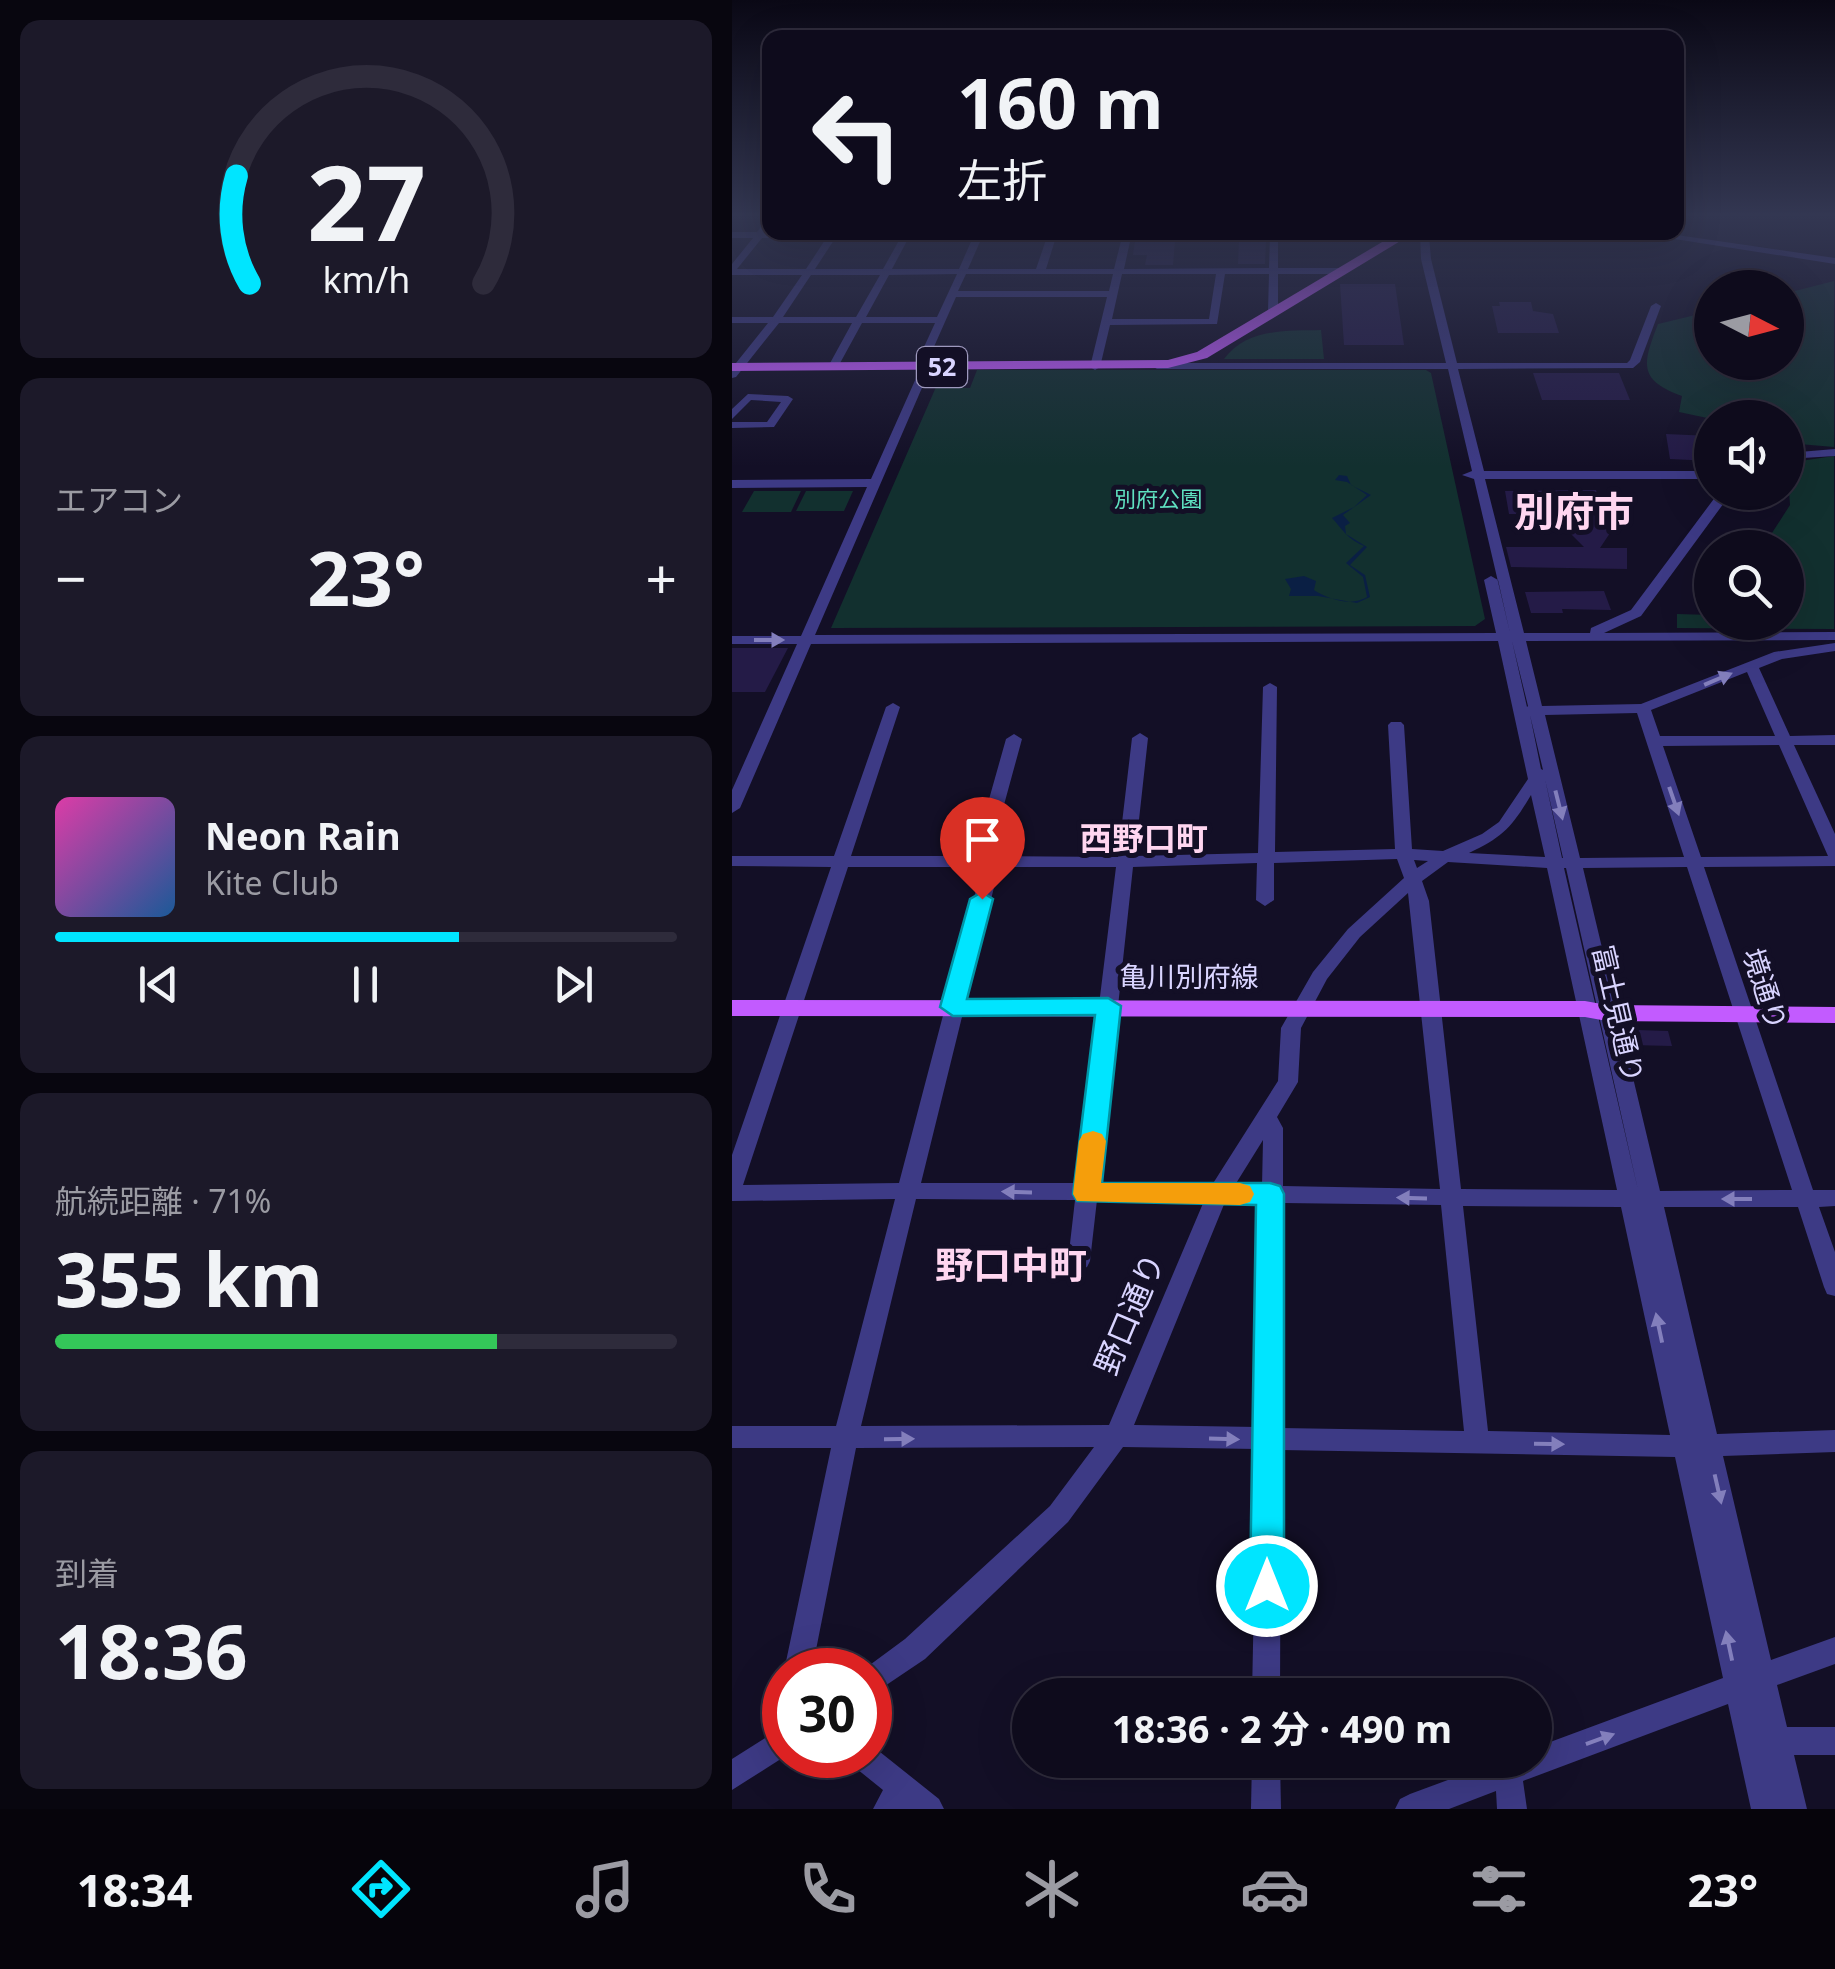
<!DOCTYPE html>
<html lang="ja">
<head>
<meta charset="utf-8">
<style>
  :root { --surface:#0e0b1c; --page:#1c1929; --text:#f1f3f6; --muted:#9b9ba3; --line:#2e2b3b; --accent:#00e5ff }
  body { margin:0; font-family:"Noto Sans","Noto Sans JP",sans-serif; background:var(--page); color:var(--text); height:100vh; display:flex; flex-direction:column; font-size:38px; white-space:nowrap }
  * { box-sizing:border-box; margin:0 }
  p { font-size:32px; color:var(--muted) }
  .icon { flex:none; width:55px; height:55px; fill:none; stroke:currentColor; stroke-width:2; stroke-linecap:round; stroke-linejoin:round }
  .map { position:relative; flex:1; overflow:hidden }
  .panel { display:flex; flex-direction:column; gap:20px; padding:20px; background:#08060f; width:732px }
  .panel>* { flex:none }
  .banner { position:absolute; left:30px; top:30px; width:922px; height:210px; border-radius:20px; box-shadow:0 10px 40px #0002,0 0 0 2px var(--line); background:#0e0b1c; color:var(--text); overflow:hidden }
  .needle { width:65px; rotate:96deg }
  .fabs { position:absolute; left:962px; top:270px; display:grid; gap:20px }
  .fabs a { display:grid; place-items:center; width:110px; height:110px; border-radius:50%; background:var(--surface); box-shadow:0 10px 40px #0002,0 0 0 2px var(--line); font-size:50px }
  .speed { position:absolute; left:30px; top:1648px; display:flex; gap:20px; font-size:50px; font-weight:700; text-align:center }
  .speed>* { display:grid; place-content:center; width:130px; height:130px; border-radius:50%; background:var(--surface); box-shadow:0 10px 40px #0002,0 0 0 2px var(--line); line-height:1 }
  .speed .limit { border:15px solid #d22; background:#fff; color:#111 }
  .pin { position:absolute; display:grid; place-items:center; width:85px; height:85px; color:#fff; margin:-102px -42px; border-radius:50% 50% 50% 0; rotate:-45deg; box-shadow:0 0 10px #0007 }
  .pin .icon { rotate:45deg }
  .me { position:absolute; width:110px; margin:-55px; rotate:0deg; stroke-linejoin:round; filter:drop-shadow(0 0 8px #0008) }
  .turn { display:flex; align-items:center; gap:35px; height:210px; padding:0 30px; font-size:45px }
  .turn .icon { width:130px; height:130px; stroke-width:2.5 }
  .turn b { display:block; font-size:70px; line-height:85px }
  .big { font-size:75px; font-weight:700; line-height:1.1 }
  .panel .tile { flex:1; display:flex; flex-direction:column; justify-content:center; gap:15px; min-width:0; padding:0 35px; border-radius:20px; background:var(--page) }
  .panel .dial { align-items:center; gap:0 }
  .dial svg { height:260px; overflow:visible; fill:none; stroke:var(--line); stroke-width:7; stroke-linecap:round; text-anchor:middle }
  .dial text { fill:var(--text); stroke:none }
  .song { display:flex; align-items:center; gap:30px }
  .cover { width:120px; height:120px; border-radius:15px; background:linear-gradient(135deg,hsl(320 70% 55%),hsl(210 70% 35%)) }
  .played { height:10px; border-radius:5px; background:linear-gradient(90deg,var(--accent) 65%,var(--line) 65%) }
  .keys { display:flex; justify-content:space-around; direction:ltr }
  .heat { display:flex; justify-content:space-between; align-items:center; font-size:55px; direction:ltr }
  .charge { height:15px; border-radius:8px; background:linear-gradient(90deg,#34c759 71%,var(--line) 0) }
  .trip { position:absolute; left:280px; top:1678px; width:540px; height:100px; border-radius:50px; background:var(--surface); box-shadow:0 10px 40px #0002,0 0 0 2px var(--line); font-weight:700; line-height:100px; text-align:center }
  .tab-bar { display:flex; height:160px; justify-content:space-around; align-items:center; background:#06040b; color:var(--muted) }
  .tab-bar .icon { width:70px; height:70px }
  .tab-bar .on { color:var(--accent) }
  .tab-bar b { font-size:45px; color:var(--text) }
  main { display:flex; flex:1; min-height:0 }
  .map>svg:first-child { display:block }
  .green { fill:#12302f }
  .water { fill:#0a1f44 }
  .building { fill:#241b47 }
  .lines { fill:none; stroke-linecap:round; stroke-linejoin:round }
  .minor { fill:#3d3a85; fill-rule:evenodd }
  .major { fill:#c25bff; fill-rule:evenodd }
  .oneway { fill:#837fbc }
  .route { fill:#00e5ff; stroke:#0095a6; stroke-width:2.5 }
  .slow { fill:#f59e0b }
  .labels { text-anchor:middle; stroke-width:10; stroke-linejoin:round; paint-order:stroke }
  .far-park-label { font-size:22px; fill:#5fe0c0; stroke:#130f26 }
  .shield { fill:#130f26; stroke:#9e99be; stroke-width:2.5 }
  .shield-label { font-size:25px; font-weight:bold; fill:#d9d4ff }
  .street-label { font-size:28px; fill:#d9d4ff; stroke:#130f26 }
  .quarter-label { font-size:32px; font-weight:bold; fill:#ffd6f0; stroke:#130f26 }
  .near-street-label { font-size:32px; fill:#d9d4ff; stroke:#130f26 }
  .near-quarter-label { font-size:38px; font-weight:bold; fill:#ffd6f0; stroke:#130f26 }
  .far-town-label { font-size:40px; font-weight:bold; fill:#ffd6f0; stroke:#130f26 }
</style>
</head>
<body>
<main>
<section class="panel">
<div class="tile dial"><svg viewBox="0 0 100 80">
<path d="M14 69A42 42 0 1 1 86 69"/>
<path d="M14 69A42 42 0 0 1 10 36" stroke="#00e5ff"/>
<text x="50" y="56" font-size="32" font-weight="700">27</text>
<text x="50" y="72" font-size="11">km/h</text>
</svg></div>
<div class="tile"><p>エアコン</p>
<div class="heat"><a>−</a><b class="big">23°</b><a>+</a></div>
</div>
<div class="tile">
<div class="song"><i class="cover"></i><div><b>Neon Rain</b><p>Kite Club</p></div></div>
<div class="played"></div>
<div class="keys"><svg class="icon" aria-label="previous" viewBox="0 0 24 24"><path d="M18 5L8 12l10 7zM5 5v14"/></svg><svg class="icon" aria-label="pause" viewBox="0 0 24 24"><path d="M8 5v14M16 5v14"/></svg><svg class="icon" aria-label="next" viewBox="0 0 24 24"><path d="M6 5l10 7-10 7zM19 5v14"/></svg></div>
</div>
<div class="tile"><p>航続距離 · 71%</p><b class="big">355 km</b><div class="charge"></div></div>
<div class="tile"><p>到着</p><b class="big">18:36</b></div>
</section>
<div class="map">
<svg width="1103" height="1809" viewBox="0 0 1103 1809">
  <rect width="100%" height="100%" fill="#130f26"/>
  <g class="green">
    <path d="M 1102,281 L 1102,447 L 1055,443 L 1055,418 L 980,419 L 947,412 L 950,396 C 905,380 911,363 926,324 L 980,311 L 980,362 L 1055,362 L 1055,293 Z"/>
    <path d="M 589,330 L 592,359 L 492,359 C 515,328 554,331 589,330 Z"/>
    <path d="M 245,370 L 694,370 L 699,373 L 753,619 L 743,626 L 99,628 L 204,387 L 238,388 Z"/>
    <path d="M 1102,456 L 1102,629 L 945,628 L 945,614 L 980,615 L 980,622 L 1055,622 L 1055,548 L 1031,547 L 1058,505 L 1055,463 Z"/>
    <path d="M 22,491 L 69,491 L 59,512 L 10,512 Z"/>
    <path d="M 74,491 L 121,491 L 112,511 L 64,511 Z"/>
  </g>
  <path class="water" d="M 607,475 L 615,476 L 619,485 L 639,495 L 611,515 L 618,523 L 613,526 L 614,534 L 635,547 L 618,565 L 633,575 L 638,597 L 625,603 L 586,596 L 557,596 L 559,589 L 553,579 L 572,576 L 584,581 L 582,590 C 595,599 620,607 635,597 L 631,577 L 614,563 L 632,546 C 615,539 610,529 600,518 L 622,507 L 635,495 L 615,482 L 603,480 Z"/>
  <g class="building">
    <path d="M 403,241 L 443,241 L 441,265 L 413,265 L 415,255 L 401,255 Z"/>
    <path d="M 507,241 L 534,241 L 533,264 L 506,264 Z"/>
    <path d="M 608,284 L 663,284 L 672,345 L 612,345 Z"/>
    <path d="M 767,302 L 799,302 L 801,311 L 821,314 L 827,333 L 766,333 L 760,306 L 768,306 Z"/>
    <path d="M 801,373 L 887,373 L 898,400 L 810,400 Z"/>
    <path d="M 934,434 L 979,436 L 980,461 L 938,459 Z"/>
    <path d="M 864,490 L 878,533 L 868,548 L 895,548 L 895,569 L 779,567 L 774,547 L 852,547 L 837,532 L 831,514 L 777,514 L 773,491 Z"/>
    <path d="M 872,591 L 879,610 L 830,609 L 831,613 L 799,613 L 793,592 Z"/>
    <path d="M 0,648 L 56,648 L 33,692 L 0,692 Z"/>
    <path d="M 905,1030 L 936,1031 L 940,1046 L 899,1045 L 898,1037 Z"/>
  </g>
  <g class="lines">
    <g class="minor">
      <path d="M 0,213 L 7,213 L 0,217 Z"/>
      <path d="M 35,220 L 38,220 L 34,232 L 38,232 L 676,234 L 672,237 L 546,237 L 546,268 L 608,268 L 613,271 L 608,274 L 546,274 L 546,311 L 541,314 L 536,311 L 537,274 L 493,274 L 485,324 L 378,325 L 368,367 L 363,370 L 358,367 L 375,297 L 224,297 L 197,358 L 199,367 L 83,635 L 764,633 L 752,580 L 759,576 L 766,580 L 778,633 L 742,479 L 730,475 L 740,471 L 716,369 L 425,369 L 420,366 L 425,363 L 714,363 L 689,259 L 688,232 L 783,232 L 697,236 L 699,259 L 725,363 L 895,363 L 898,360 L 919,306 L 924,303 L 929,306 L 908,362 L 901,368 L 726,369 L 752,471 L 980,471 L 980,479 L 753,479 L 792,633 L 858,633 L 859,628 L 899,610 L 987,492 L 1000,492 L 909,616 L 872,633 L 1103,632 L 1103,640 L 794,641 L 810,706 L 909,704 L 1042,652 L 1103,643 L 1103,651 L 1050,659 L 1027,668 L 1058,736 L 1103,735 L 1103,745 L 1062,745 L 1103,834 L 1103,866 L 972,867 L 1081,1190 L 1103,1190 L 1103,1206 L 1087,1207 L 1103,1252 L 1103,1296 L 1095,1294 L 1092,1287 L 1066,1207 L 932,1207 L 985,1434 L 1103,1430 L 1103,1452 L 991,1456 L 1039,1660 L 1103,1637 L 1103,1664 L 1045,1685 L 1055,1727 L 1103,1727 L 1103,1755 L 1062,1755 L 1075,1809 L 1019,1809 L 996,1704 L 791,1781 L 795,1809 L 765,1809 L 764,1791 L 717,1809 L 663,1809 L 668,1799 L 678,1794 L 770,1760 L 802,1760 L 802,1748 L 991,1678 L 943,1457 L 549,1450 L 548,1695 L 520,1695 L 525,1449 L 391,1447 L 336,1522 L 193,1659 L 138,1696 L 138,1670 L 131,1670 L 173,1639 L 318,1506 L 362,1447 L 124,1448 L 80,1670 L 52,1671 L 99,1448 L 0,1448 L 0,1426 L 104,1426 L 163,1199 L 0,1201 L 0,1155 L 99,867 L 0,866 L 0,856 L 102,856 L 154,707 L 161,703 L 168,707 L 119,856 L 241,856 L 274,739 L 282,734 L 290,739 L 258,856 L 386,857 L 400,738 L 408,733 L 416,738 L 403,856 L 526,853 L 531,687 L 538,683 L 545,687 L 543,852 L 663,849 L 656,725 L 659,722 L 669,722 L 672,725 L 680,849 L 711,851 L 750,834 L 767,822 L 796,779 L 766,641 L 79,644 L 8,808 L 0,813 L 0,790 L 65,644 L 0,644 L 0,636 L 69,636 L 135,487 L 0,488 L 0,480 L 139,479 L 189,367 L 187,358 L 203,323 L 130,323 L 107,365 L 102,368 L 97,365 L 120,323 L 47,323 L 4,377 L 0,378 L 0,368 L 36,323 L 0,323 L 0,317 L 41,317 L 70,275 L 0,275 L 0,264 L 21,238 L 0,238 L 0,232 L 25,232 ZM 95,237 L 74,269 L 5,269 L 30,238 ZM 104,237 L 169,237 L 151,269 L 83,269 ZM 177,237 L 241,237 L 227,269 L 160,269 ZM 250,237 L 315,237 L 304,269 L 236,269 ZM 324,237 L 390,237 L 382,269 L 314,269 ZM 399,237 L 538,237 L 537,268 L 392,269 ZM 225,274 L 205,317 L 134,317 L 157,275 ZM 234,274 L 381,274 L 377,291 L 226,291 ZM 390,274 L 484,274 L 477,319 L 380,319 ZM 79,275 L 148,275 L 124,317 L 51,317 ZM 780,641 L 796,706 L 795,707 ZM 1015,672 L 1043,736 L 928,736 L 919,710 ZM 905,713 L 952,857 L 848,858 L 813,715 ZM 798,715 L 811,770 L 809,769 ZM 1047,745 L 1096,856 L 969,857 L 931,746 ZM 813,779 L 831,858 L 830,858 ZM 799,795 L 813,857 L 737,853 C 771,837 780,827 799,795 ZM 665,859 L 672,878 L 616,929 L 581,972 L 549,1028 L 546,1081 L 480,1185 L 367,1183 L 401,867 L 525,863 L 524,900 L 533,906 L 542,900 L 542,863 ZM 682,860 L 696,861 L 685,868 ZM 716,862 L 815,868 L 885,1190 L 729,1189 L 697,901 L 690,881 ZM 116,867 L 250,867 L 167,1183 L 11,1185 ZM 267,867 L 384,867 L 345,1183 L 189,1183 ZM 955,867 L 1060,1190 L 928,1191 L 851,868 ZM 832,868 L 834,868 L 906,1190 ZM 676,893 L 708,1189 L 551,1186 L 551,1128 L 545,1117 L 566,1082 L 569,1028 L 595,979 L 628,937 ZM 531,1140 L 530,1186 L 503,1185 ZM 184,1199 L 343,1200 L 336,1261 L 339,1267 L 347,1270 L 355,1267 L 358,1261 L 365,1200 L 472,1201 L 377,1425 L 129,1426 ZM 493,1202 L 529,1202 L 525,1427 L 402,1425 ZM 551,1203 L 709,1205 L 732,1431 L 549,1428 ZM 731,1206 L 889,1207 L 938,1435 L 756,1431 Z"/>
      <path d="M 898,232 L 924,232 L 1103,258 L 1103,264 Z"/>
      <path d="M 16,394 L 56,396 L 61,399 L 42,427 L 0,428 L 0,422 L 35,422 L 49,402 L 19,400 L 0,419 L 0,409 Z"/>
      <path d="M 1103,449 L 1103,456 L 1055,459 L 1055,453 Z"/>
      <path d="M 52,1726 L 52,1755 L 55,1755 L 0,1790 L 0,1759 Z"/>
      <path d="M 138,1744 L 207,1799 L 212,1809 L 141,1809 L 151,1790 L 120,1765 L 116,1755 L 138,1755 Z"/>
      <path d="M 520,1760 L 548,1760 L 549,1809 L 519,1809 Z"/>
    </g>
    <g class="major">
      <path d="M 667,232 L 697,232 L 675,237 L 475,358 L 436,368 L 0,371 L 0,363 L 436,360 L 465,352 Z"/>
      <path d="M 0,1000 L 853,1001 L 875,1005 L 1103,1007 L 1103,1023 L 875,1021 L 853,1017 L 0,1016 Z"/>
    </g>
  </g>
  <defs><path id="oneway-solid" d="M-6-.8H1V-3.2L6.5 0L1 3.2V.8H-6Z" transform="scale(2.5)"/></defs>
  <g class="oneway">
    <use href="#oneway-solid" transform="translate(37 640)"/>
    <use href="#oneway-solid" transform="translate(986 679) rotate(-23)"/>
    <use href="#oneway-solid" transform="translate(942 801) rotate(71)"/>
    <use href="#oneway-solid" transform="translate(827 805) rotate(76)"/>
    <use href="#oneway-solid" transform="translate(285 1192) rotate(-178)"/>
    <use href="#oneway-solid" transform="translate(680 1198) rotate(-178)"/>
    <use href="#oneway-solid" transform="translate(1005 1199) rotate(180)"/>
    <use href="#oneway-solid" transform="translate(927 1328) rotate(-102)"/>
    <use href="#oneway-solid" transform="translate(167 1439) rotate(-1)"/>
    <use href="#oneway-solid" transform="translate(492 1439) rotate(2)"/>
    <use href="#oneway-solid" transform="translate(817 1444) rotate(1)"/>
    <use href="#oneway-solid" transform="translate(986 1489) rotate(77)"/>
    <use href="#oneway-solid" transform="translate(997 1646) rotate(-102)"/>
    <use href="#oneway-solid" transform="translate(868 1739) rotate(-20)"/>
  </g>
  <linearGradient id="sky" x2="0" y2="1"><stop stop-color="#0a0815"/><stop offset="0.46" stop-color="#333752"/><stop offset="1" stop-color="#333752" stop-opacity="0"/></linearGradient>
  <rect width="1103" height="467" fill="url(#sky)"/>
  <path class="route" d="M 250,892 L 261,899 L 235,999 L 376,998 L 389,1006 L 370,1183 L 538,1183 L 548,1186 L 552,1194 L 552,1586 L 547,1598 L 535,1602 L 523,1598 L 518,1586 L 524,1205 L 345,1201 L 341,1194 L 363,1015 L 221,1016 L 208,1007 L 238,899 Z"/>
  <path class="slow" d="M 361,1131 L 370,1134 L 374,1141 L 369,1183 L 508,1183 L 518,1186 L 522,1194 L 518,1202 L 508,1205 L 345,1201 L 341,1194 L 347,1141 L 351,1134 Z"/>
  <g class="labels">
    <g class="far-park-label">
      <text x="426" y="507">別府公園</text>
    </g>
    <rect class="shield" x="185" y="347" width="50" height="40" rx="8"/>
    <g class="shield-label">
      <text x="210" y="376">52</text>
    </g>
    <g class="street-label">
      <text x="457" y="987">亀川別府線</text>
      <text transform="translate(1033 989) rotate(72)" y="10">境通り</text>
      <text transform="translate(886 1014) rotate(77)" y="10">富士見通り</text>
    </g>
    <g class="quarter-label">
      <text x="412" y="850">西野口町</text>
    </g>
    <g class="near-street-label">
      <text transform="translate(398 1314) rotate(-67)" y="11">野口通り</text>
    </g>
    <g class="near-quarter-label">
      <text x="279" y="1279">野口中町</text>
    </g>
    <g class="far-town-label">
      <text x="842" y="526">別府市</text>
    </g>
  </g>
</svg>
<div class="fabs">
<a><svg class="needle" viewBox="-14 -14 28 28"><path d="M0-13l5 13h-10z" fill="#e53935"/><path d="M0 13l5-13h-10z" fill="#9b9ba3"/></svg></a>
<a><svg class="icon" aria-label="sound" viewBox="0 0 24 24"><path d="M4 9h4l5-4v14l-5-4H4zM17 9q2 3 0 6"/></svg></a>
<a><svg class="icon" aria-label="search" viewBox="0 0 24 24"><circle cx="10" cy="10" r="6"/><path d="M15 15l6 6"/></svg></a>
</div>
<div class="speed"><div class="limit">30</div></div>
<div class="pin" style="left:250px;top:899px;background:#d93025"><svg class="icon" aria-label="arrive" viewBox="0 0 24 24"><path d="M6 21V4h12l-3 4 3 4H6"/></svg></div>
<svg class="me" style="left:535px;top:1586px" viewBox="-20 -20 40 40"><circle r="17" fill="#00e5ff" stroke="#fff" stroke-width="3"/><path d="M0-11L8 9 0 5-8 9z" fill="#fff"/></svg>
<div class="trip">18:36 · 2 分 · 490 m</div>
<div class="banner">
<div class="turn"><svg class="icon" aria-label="left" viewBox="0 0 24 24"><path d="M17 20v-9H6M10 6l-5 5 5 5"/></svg><div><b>160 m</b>左折</div></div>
</div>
</div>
</main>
<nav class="tab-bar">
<b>18:34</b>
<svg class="icon on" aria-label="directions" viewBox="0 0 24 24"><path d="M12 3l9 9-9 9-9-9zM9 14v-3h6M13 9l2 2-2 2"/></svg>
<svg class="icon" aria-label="music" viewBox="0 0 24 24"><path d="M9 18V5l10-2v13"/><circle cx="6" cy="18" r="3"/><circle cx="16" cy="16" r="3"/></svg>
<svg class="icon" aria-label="phone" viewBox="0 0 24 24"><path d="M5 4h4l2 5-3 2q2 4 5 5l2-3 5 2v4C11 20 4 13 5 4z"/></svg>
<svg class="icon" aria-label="climate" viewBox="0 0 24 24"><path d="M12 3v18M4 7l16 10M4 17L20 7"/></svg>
<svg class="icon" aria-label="car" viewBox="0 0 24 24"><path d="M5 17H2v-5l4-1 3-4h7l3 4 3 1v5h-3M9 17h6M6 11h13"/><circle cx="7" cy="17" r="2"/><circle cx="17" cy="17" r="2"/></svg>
<svg class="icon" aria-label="filters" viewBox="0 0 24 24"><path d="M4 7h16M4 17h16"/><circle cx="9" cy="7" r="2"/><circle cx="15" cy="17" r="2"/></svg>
<b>23°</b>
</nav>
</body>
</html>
